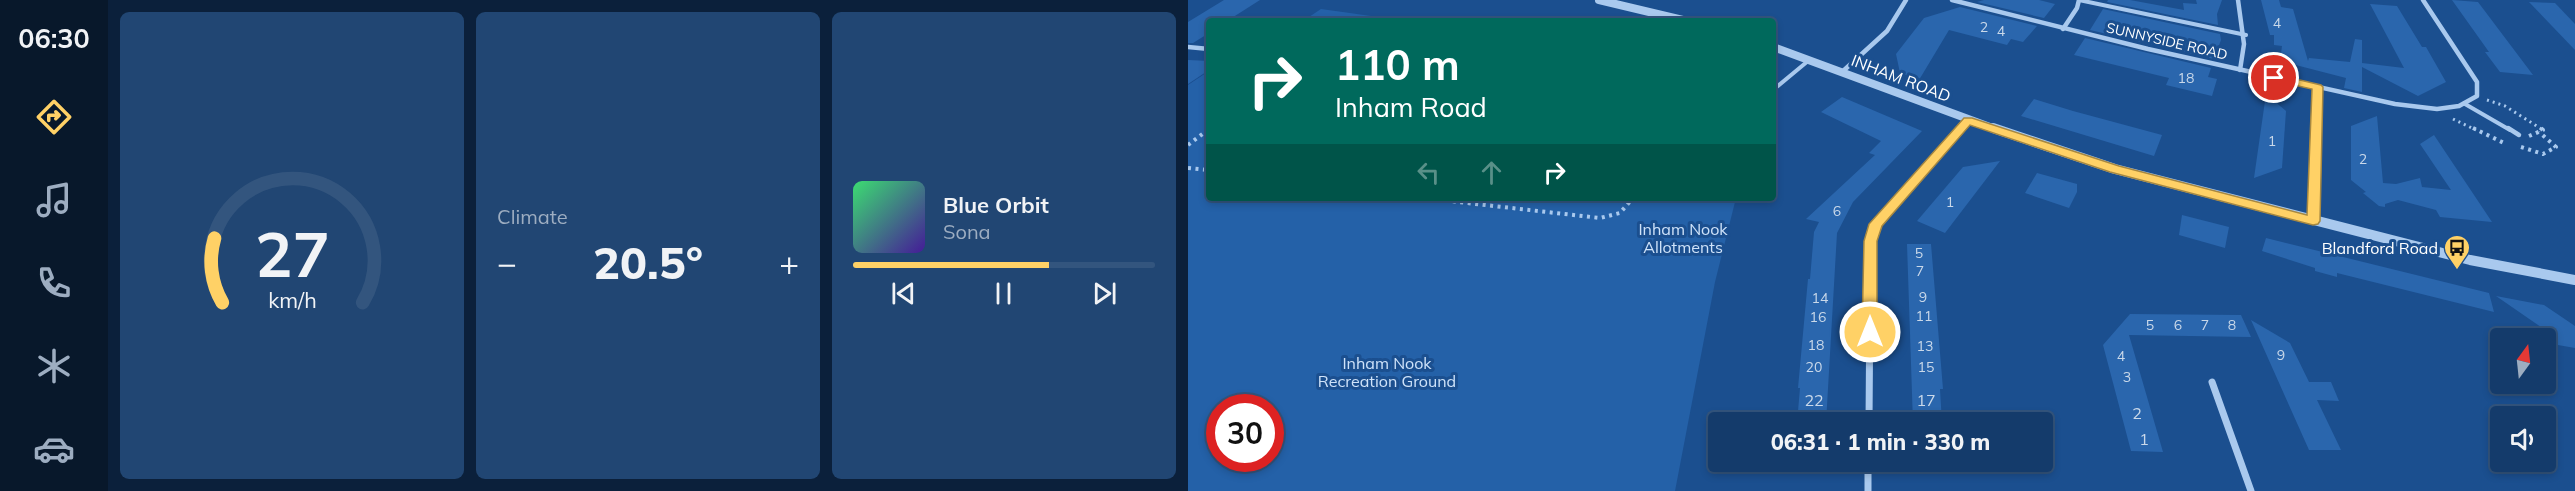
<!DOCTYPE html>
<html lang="en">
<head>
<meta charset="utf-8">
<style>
  :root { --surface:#143b6b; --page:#214673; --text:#f1f3f6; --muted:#9dadc1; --line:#33557e; --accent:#ffd166 }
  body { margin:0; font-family:Mulish,sans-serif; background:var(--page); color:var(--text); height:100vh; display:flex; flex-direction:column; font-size:22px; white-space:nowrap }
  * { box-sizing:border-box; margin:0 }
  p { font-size:20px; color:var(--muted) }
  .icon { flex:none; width:33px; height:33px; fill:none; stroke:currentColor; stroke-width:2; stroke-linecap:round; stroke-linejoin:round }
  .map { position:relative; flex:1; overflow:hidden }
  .details { display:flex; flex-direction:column; gap:12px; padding:12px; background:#0b203b; width:1080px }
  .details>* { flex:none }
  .guide { position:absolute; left:18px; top:18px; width:570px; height:183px; border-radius:6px; box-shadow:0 3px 9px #0003,0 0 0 2px var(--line); background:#00695c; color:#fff; overflow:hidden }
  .needle { width:39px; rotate:15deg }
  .buttons { position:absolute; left:1302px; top:328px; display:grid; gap:12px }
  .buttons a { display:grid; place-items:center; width:66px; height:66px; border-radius:6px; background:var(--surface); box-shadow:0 3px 9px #0003,0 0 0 2px var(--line); font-size:30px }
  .speed { position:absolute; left:18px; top:394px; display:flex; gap:12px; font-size:30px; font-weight:700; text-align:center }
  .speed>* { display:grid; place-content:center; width:78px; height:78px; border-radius:50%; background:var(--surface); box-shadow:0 3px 9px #0003,0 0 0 2px var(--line); line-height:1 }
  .speed .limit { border:9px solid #d22; background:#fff; color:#111 }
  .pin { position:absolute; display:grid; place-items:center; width:51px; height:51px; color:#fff; margin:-26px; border:3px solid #fff; border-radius:50%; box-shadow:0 2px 6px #0007 }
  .me { position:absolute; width:66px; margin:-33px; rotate:0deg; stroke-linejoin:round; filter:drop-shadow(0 0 4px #0008) }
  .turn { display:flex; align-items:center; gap:21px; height:126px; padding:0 30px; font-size:27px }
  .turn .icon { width:78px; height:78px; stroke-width:2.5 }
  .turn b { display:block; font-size:42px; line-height:51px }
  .lanes { display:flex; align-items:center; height:57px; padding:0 30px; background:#0003; justify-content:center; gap:30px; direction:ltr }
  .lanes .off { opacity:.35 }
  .big { font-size:45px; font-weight:800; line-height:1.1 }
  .details .card { flex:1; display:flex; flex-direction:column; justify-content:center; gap:9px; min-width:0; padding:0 21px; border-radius:9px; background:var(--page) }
  .details .dial { align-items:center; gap:0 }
  .dial svg { height:156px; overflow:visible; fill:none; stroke:var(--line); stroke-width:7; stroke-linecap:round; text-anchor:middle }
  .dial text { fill:var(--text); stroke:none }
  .song { display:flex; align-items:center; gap:18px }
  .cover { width:72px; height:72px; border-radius:9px; background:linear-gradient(135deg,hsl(140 70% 55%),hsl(260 70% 35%)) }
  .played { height:6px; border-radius:3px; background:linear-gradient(90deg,var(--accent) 65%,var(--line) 65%) }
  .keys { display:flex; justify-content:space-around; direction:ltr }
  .heat { display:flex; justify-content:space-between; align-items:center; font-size:33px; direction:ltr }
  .details .tiles { flex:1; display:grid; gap:12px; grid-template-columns:repeat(3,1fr) }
  .trip { position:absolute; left:520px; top:412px; width:345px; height:60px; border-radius:6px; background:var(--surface); box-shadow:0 3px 9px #0003,0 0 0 2px var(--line); font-weight:800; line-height:60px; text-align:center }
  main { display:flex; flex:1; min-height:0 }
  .tabs { display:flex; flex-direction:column; width:108px; justify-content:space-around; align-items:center; background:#08182b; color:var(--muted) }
  .tabs .icon { width:42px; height:42px }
  .tabs .active { color:var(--accent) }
  .tabs b { font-size:27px; color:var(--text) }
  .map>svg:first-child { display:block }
  .green { fill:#2461a8; fill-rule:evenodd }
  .building { fill:#2a66ad }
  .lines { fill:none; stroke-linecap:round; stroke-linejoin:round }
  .path-far1 { stroke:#a9c9ee; stroke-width:3; stroke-dasharray:2 4; stroke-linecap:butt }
  .path { stroke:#a9c9ee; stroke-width:4; stroke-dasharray:3 4.5; stroke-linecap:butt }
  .service-far1 { stroke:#a9c9ee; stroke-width:4 }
  .service { stroke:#a9c9ee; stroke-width:4.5 }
  .minor-far2 { stroke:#a9c9ee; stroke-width:4.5 }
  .minor-far1 { stroke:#a9c9ee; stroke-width:6 }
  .minor { stroke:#a9c9ee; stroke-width:7 }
  .tertiary-far1 { stroke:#a9c9ee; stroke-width:8 }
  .tertiary { stroke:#a9c9ee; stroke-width:10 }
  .route { fill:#ffd166; stroke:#a68842; stroke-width:1.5 }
  .labels { text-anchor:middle; stroke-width:6; stroke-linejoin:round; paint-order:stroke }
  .number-label { font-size:14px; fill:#cad9ea }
  .far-street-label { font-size:14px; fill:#fff; stroke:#1b4f8f }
  .street-label { font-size:16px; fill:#fff; stroke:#1b4f8f }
  .park-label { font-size:16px; fill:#cfe3fa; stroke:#1b4f8f }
  .poi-label { font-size:16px; fill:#fff; stroke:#1b4f8f; text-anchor:end }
  .near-number-label { font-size:16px; fill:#cad9ea }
</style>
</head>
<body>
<main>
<nav class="tabs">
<b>06:30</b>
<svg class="icon active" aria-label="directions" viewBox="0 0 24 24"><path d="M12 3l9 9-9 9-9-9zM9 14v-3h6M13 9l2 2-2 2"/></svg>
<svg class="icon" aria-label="music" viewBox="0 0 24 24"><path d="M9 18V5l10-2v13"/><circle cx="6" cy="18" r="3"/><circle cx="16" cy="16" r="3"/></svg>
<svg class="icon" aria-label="phone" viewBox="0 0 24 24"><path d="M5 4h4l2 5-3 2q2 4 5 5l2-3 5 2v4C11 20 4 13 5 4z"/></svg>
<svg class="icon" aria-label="climate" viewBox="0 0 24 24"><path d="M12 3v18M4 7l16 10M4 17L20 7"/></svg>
<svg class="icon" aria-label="car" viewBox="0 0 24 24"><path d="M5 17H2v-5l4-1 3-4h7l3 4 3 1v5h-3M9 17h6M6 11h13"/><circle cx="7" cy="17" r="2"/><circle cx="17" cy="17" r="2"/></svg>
</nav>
<section class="details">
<div class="tiles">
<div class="card dial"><svg viewBox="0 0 100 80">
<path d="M14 69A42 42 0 1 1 86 69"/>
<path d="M14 69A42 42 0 0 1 10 36" stroke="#ffd166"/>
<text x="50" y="56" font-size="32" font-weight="700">27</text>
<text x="50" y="72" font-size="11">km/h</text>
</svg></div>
<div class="card"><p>Climate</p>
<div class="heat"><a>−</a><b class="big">20.5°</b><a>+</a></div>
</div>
<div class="card">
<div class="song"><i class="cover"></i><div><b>Blue Orbit</b><p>Sona</p></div></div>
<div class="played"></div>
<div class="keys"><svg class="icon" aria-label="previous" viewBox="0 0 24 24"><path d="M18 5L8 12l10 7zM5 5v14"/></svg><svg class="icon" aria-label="pause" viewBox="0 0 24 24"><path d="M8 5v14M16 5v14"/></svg><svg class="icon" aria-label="next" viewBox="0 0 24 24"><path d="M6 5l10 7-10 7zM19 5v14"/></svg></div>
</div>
</div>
</section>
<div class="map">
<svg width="1387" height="491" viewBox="0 0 1387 491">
  <rect width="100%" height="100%" fill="#1b4f8f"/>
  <g class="green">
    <path d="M 133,9 L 219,21 L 115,21 Z"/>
    <path d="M 21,71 L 21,198 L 548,198 L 527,282 L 487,491 L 0,491 L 0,85 ZM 32,408 L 82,408 L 82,459 L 32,459 Z"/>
  </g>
  <g class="building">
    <path d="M 36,0 L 72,0 L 39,21 L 21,21 L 21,33 L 5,43 L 0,43 L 0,22 Z"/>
    <path d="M 796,0 L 851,0 L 867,4 L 856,18 L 789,2 Z"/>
    <path d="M 920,0 L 942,0 L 996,10 L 995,3 L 1009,4 L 1008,0 L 1034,0 L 1029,14 L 1030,25 L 919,2 Z"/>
    <path d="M 1073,0 L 1091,0 L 1093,7 L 1105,9 L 1120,61 L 1121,58 L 1162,62 L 1167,39 L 1174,40 L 1174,63 L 1216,68 L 1182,4 L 1209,6 L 1234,47 L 1238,47 L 1258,82 L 1230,96 L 1174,67 L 1174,92 L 1156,88 L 1158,78 L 1092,61 L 1094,46 L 1086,45 L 1086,35 L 1082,35 Z"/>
    <path d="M 1264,0 L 1290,2 L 1345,75 L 1312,72 L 1297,52 L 1301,52 Z"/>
    <path d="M 1341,2 L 1367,3 L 1387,24 L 1387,50 Z"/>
    <path d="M 772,7 L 849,26 L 835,42 L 823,39 L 819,45 L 761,30 L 731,80 L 712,73 L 708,54 L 736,18 Z"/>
    <path d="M 915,9 L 1032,34 L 1033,40 L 1026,59 L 902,30 Z"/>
    <path d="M 897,38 L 1023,68 L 1020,77 L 1029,79 L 1024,96 L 978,85 L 981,78 L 886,55 Z"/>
    <path d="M 0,60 L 21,61 L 21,70 L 0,84 Z"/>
    <path d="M 1078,94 L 1098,111 L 1094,168 L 1066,178 Z"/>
    <path d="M 654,97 L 734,131 L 665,202 L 649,233 L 638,423 L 609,423 L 612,388 L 610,388 L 620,279 L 622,279 L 626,232 L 631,222 L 618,219 L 687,155 L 681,153 L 693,141 L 633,112 Z"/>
    <path d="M 846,99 L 885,111 L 974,135 L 966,156 L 833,116 Z"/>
    <path d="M 1189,116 L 1195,183 L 1208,184 L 1232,178 L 1234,187 L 1263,190 L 1232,144 L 1246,135 L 1304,222 L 1252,217 L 1248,210 L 1210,200 L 1197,204 L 1197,207 L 1191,206 L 1175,193 L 1178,192 L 1163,180 L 1163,126 Z"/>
    <path d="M 812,161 L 757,233 L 729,221 L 775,167 Z"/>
    <path d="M 849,173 L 889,184 L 889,192 L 881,208 L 837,193 Z"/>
    <path d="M 994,215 L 1041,227 L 1037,248 L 991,235 Z"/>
    <path d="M 1078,238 L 1301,293 L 1306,312 L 1149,273 L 1149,277 L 1127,271 L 1127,268 L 1074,251 Z"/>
    <path d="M 719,244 L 743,244 L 755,389 L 752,389 L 754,423 L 725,423 Z"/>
    <path d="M 1308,296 L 1356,305 L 1387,326 L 1387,348 L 1370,345 L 1365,341 L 1363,334 Z"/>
    <path d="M 942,314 L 1053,315 L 1063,337 L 941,335 L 975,452 L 943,451 L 915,345 Z"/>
    <path d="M 1063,320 L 1102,343 L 1121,382 L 1143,382 L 1151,401 L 1129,400 L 1153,450 L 1121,450 Z"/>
  </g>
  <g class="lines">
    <g class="path-far1">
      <path d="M 1299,100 L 1317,106 L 1355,130"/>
      <path d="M 1265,119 L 1288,130"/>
    </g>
    <g class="path">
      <path d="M 1285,128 L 1318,144"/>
      <path d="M 1341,136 L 1355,130 L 1353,128"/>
      <path d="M 0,145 L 21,129"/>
      <path d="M 1333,147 L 1355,154 L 1368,147 L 1351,132"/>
      <path d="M 0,168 L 21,170"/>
      <path d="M 235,198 L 412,218 L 432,213 L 445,198"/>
    </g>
    <g class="service-far1">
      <path d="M 891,0 L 1058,35"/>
      <path d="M 585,90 L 620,61"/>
      <path d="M 1277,104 L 1322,130"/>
    </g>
    <path class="service" d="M 1320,128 L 1331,135"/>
    <g class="minor-far2">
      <path d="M 764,0 L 960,49 L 1207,104 L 1249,109 L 1271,106 L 1289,96 L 1289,82 L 1235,0"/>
      <path d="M 1050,0 L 1056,44 L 1052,70"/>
      <path d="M 875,29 L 889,8 L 891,0"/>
      <path d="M 0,47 L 21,49"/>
      <path d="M 654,72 L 699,31 L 718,0"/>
      <path d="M 771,130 L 780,120"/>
      <path d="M 1128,130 L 1129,87"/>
    </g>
    <g class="minor-far1">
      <path d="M 1125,221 L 1128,128"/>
      <path d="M 682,291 L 683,241 L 687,224 L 772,128"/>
    </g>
    <g class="minor">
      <path d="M 1024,382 L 1063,491"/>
      <path d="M 681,423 L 682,290"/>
      <path d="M 680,462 L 680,491"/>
    </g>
    <g class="tertiary-far1">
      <path d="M 411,0 L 499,21"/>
      <path d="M 585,47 L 810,130"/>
    </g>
    <path class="tertiary" d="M 805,128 L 927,169 L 1282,260 L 1387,280"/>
  </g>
  <path class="route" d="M 1086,74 L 1133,85 L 1135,87 L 1132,221 L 1130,224 L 1125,225 L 922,172 L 782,125 L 694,226 L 689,241 L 689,332 L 687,336 L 676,336 L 674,332 L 676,241 L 681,224 L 776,118 L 784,118 L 931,166 L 1119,215 L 1124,89 L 1083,80 L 1081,78 Z"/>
  <defs>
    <symbol id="bus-pin" viewBox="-11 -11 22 30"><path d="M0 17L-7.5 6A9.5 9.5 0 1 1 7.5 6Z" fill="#ffd166" stroke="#1b4f8f"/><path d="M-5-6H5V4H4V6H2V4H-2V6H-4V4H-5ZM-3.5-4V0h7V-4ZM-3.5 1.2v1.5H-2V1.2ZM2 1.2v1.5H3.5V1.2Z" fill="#111"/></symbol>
  </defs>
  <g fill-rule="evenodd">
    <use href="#bus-pin" x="1254" y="233" width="30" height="40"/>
  </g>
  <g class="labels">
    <g class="number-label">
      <text x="1089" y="28">4</text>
      <text x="796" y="32">2</text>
      <text x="813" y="36">4</text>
      <text x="998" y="83">18</text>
      <text x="1084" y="146">1</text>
      <text x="1175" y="164">2</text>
      <text x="762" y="207">1</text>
      <text x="649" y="216">6</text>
      <text x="731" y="258">5</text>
      <text x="732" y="276">7</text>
      <text x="735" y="302">9</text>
      <text x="632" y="303">14</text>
      <text x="736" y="321">11</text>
      <text x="630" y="322">16</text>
      <text x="962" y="330">5</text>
      <text x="990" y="330">6</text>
      <text x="1017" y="330">7</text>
      <text x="1044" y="330">8</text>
      <text x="628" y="350">18</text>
      <text x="737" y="351">13</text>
      <text x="1093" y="360">9</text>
      <text x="933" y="361">4</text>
      <text x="626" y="372">20</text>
      <text x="738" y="372">15</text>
      <text x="939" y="382">3</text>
    </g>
    <g class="far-street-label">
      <text transform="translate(979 41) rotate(13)" y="5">SUNNYSIDE ROAD</text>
    </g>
    <g class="street-label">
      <text transform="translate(713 78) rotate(21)" y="6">INHAM ROAD</text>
    </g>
    <g class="park-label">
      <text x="495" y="235">Inham Nook<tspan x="495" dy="18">Allotments</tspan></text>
      <text x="199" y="369">Inham Nook<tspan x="199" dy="18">Recreation Ground</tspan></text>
    </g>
    <g class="poi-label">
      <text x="1250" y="254">Blandford Road</text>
    </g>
    <g class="near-number-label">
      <text x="626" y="406">22</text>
      <text x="738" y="406">17</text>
      <text x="949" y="419">2</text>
      <text x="956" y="445">1</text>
    </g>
  </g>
</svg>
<div class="buttons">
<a><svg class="needle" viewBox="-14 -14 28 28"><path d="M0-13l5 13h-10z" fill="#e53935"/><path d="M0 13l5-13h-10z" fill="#9dadc1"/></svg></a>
<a><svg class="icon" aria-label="sound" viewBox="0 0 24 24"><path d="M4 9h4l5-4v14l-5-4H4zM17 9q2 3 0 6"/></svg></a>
</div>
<div class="speed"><div class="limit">30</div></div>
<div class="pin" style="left:1086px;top:78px;background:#d93025"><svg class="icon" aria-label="arrive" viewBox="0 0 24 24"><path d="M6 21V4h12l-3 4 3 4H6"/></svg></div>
<svg class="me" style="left:682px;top:332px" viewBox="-20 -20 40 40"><circle r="17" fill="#ffd166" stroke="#fff" stroke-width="3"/><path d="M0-11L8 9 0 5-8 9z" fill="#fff"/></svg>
<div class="trip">06:31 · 1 min · 330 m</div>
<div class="guide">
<div class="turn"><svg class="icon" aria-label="right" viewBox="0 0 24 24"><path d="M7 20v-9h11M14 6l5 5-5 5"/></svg><div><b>110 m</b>Inham Road</div></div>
<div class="lanes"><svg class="icon off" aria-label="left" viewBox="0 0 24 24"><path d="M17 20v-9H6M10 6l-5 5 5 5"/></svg><svg class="icon off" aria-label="ahead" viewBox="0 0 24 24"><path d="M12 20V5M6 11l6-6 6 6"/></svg><svg class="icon" aria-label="right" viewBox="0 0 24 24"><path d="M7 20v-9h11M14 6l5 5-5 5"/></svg></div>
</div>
</div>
</main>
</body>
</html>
